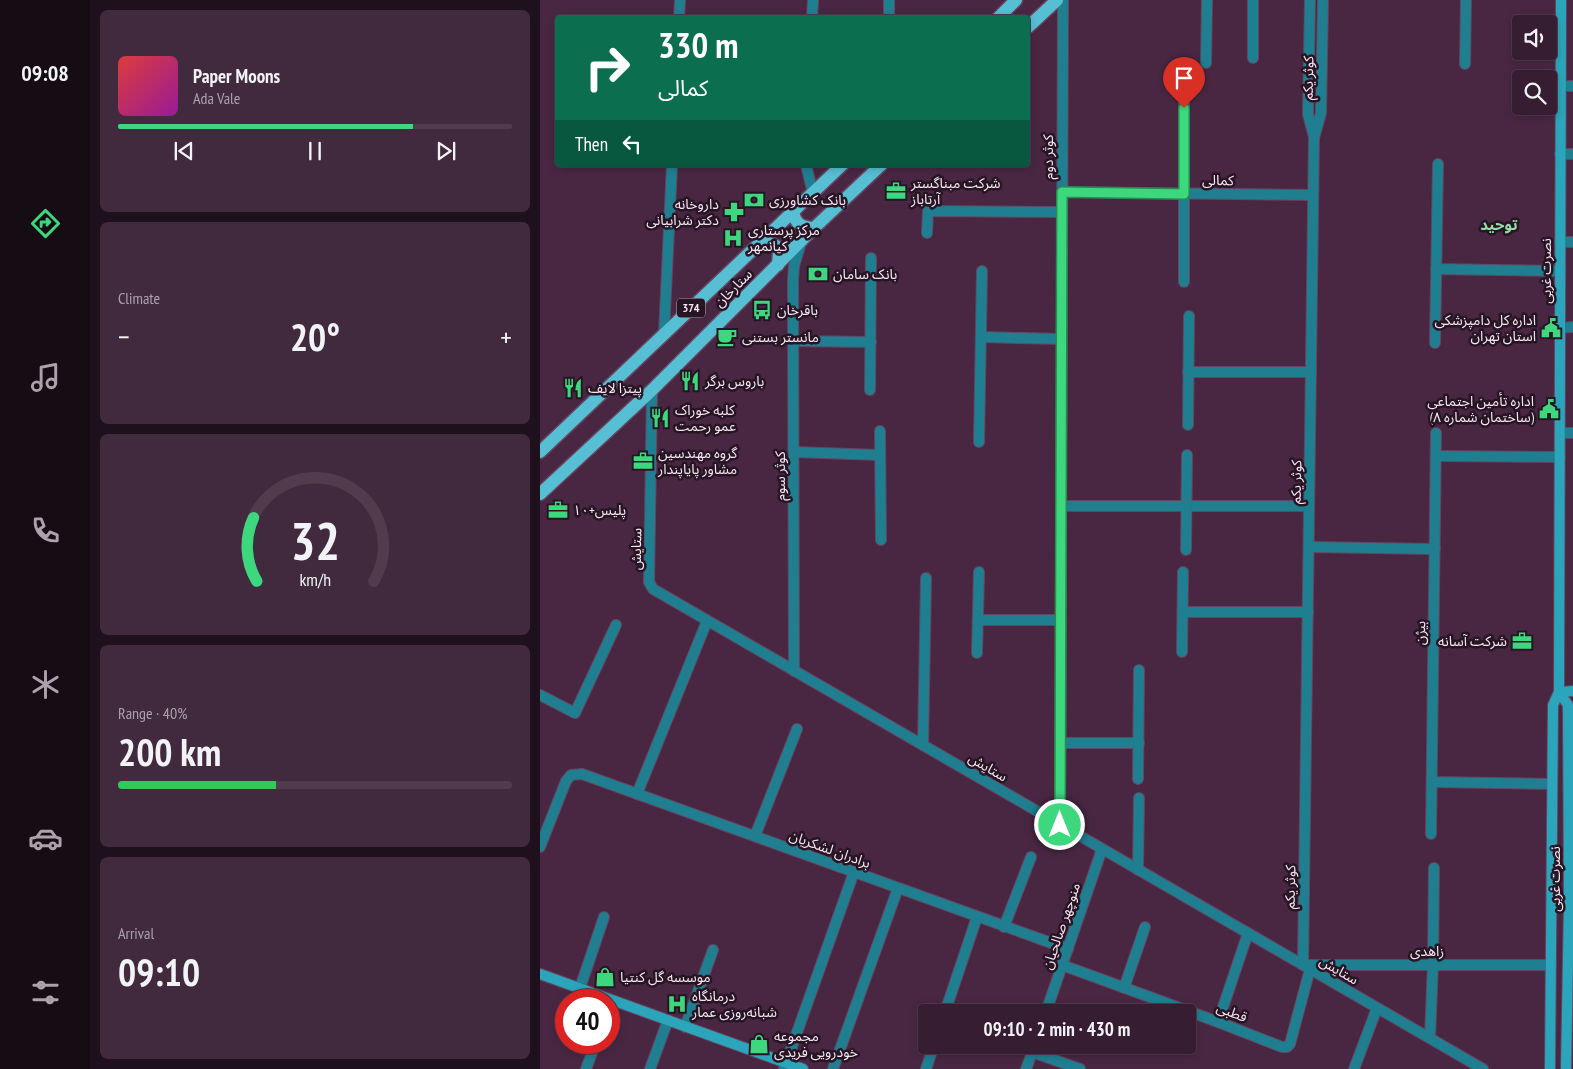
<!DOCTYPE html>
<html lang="en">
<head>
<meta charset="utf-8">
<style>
  :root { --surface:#371d32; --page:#422a3e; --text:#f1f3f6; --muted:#aaa2ac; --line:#513b4d; --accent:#3dd77e }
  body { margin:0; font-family:"PT Sans Narrow","Noto Sans Arabic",sans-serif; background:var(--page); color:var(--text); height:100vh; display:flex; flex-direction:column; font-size:19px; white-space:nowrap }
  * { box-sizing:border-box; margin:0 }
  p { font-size:16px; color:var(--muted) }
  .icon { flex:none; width:28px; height:28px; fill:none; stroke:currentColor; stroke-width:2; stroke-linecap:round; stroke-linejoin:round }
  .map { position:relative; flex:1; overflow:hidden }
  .details { display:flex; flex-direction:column; gap:10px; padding:10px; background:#1e101c; width:450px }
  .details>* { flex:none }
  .banner { position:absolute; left:15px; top:15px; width:475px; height:152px; border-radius:5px; box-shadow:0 2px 8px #0003,0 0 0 1px var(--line); background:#0b6e4f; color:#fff; overflow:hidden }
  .buttons { position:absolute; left:972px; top:15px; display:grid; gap:10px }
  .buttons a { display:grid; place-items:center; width:45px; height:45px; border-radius:5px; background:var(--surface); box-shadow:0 2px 8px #0003,0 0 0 1px var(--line); font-size:25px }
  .speed { position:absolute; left:15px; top:989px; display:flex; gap:10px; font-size:25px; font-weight:700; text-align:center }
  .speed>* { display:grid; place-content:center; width:65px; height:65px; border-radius:50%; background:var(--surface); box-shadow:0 2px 8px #0003,0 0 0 1px var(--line); line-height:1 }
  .speed .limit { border:8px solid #d22; background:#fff; color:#111 }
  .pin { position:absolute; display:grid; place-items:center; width:42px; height:42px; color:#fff; margin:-51px -21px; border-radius:50% 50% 50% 0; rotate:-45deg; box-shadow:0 0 5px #0007 }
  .pin .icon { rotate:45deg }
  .me { position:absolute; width:55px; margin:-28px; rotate:0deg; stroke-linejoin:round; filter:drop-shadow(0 0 4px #0008) }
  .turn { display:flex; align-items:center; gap:18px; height:105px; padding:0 20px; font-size:22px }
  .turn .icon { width:65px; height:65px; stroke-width:2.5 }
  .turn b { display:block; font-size:35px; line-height:42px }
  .then { display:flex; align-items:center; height:48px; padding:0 20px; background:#0003; gap:10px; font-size:19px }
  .big { font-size:38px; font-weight:600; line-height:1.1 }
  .details .tile { flex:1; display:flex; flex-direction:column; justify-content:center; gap:8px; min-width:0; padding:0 18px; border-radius:8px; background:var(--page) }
  .details .dial { align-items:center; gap:0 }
  .dial svg { height:130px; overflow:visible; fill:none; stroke:var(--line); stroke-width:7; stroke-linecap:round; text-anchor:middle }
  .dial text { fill:var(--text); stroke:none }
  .song { display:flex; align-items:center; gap:15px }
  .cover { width:60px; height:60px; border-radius:8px; background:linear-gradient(135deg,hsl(0 70% 55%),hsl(300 70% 35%)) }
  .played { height:5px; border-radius:2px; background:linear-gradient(90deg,var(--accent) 75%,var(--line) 75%) }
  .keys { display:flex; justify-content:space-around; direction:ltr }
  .heat { display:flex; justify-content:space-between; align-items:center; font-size:28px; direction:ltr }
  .charge { height:8px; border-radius:4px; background:linear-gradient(90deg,#34c759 40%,var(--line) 0) }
  .trip { position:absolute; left:378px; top:1004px; width:278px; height:50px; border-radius:5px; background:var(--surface); box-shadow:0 2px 8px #0003,0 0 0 1px var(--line); font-weight:600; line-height:50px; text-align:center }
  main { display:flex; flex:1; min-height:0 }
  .dock { display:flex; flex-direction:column; width:90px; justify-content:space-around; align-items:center; background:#160c14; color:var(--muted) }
  .dock .icon { width:35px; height:35px }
  .dock .active { color:var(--accent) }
  .dock b { font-size:22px; color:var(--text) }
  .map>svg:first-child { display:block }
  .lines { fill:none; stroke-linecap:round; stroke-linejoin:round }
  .minor-casing { stroke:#65455f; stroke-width:12 }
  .tertiary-casing { stroke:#65455f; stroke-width:12 }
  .secondary-casing { stroke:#65455f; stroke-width:12 }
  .primary-casing { stroke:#65455f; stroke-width:15 }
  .minor { stroke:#1f7f91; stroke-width:10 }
  .tertiary { stroke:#1f7f91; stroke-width:10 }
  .secondary { stroke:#2ba5bb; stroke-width:10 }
  .primary { stroke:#57bfd4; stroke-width:12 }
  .route-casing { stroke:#288c52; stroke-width:12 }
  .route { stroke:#3dd77e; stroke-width:9 }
  .labels { text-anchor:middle; stroke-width:5; stroke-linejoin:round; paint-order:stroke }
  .shield { fill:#261623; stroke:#baa6b5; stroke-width:1 }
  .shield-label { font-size:12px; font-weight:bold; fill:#f9e3f4 }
  .street-label { font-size:14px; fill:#f9e3f4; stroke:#261623 }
  .poi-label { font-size:14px; fill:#f9e3f4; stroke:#261623; text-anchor:start }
  .neighbourhood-label { font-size:15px; font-weight:bold; fill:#96dcaa; stroke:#261623 }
</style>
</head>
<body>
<main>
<nav class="dock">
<b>09:08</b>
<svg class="icon active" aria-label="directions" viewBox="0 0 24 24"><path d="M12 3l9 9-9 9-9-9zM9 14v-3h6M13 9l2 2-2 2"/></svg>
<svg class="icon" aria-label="music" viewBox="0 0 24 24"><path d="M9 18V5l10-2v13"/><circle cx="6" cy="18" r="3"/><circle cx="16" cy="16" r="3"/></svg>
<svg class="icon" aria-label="phone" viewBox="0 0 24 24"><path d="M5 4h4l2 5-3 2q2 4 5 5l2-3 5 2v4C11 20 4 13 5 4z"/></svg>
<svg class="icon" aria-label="climate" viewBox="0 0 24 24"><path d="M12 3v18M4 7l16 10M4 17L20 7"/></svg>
<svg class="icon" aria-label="car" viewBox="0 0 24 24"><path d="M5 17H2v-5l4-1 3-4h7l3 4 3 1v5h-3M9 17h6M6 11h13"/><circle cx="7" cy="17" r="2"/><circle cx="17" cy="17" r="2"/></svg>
<svg class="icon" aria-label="filters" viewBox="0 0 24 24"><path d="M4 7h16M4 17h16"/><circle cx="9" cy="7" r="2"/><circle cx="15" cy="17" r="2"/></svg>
</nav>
<section class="details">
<div class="tile">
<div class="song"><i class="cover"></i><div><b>Paper Moons</b><p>Ada Vale</p></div></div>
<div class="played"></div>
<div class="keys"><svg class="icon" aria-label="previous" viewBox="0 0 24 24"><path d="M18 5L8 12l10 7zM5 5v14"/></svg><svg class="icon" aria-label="pause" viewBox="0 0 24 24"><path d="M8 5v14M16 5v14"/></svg><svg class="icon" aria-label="next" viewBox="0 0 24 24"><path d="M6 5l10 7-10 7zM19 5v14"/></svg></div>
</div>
<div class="tile"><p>Climate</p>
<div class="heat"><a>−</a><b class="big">20°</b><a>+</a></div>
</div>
<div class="tile dial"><svg viewBox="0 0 100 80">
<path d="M14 69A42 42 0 1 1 86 69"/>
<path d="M14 69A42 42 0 0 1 12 30" stroke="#3dd77e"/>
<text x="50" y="56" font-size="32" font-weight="700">32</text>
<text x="50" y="72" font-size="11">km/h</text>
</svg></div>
<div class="tile"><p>Range · 40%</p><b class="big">200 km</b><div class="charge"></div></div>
<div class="tile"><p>Arrival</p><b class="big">09:10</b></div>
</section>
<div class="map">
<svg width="1033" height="1069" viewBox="0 0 1033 1069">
  <rect width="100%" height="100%" fill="#492743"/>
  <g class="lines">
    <defs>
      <g id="minor">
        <path d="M 713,0 L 713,58"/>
        <path d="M 139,18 L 140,0"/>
        <path d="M 272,18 L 273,0"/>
        <path d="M 349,18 L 349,0"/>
        <path d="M 666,63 L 667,0"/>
        <path d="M 925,64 L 926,0"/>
        <path d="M 1021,86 L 1033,86"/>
        <path d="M 1020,154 L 1033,154"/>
        <path d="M 266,165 L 273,193"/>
        <path d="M 522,192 L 773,195"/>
        <path d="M 387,233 L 388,211 L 521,212"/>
        <path d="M 1020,242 L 1033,242"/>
        <path d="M 896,269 L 1020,271"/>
        <path d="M 644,282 L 644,91"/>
        <path d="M 1020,328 L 1033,327"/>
        <path d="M 124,334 L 132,165"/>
        <path d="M 441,337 L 521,339"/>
        <path d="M 253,341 L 331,342"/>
        <path d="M 895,343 L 898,164"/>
        <path d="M 648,372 L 771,372"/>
        <path d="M 330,390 L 331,258"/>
        <path d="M 648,425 L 649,316"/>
        <path d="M 340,431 L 341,540"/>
        <path d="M 1020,433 L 1033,433"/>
        <path d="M 439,442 L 442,271"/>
        <path d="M 254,452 L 340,455"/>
        <path d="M 896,456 L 1020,457"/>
        <path d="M 521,506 L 769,506"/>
        <path d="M 769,547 L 895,549"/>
        <path d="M 646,550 L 647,455"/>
        <path d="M 643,612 L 768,612"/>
        <path d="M 438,620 L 521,620"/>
        <path d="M 642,652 L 643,572"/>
        <path d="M 437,653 L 439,572"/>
        <path d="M 0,695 L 35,713 L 76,625"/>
        <path d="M 521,743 L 599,743"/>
        <path d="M 383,745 L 386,578"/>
        <path d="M 598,779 L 599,670"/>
        <path d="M 892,782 L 1011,784"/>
        <path d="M 97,794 L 167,621"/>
        <path d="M 891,834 L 896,433"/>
        <path d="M 215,836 L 257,729"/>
        <path d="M 0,847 L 26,781 L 31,775 L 42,774 L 528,949"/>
        <path d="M 598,870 L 599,798"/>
        <path d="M 464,927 L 491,857"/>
        <path d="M 522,965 L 678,1022 L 742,1047 L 747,1047 L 750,1044 L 770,969"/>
        <path d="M 763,965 L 1011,965"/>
        <path d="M 40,988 L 64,917"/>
        <path d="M 584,988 L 605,927"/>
        <path d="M 405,1012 L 437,917"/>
        <path d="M 678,1022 L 708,933"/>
        <path d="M 145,1027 L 173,950"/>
        <path d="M 890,1038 L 893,963 L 893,964 L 894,868"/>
        <path d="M 492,1052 L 540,1069"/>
        <path d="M 46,1069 L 56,1042"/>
        <path d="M 110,1069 L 128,1020"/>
        <path d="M 244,1069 L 314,872"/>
        <path d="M 293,1069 L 358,888"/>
        <path d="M 386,1069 L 394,1045"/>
        <path d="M 814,1069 L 837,1008"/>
      </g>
      <g id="tertiary">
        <path d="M 770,0 L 768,114 L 774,137"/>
        <path d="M 112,390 L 109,582 L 113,589 L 943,1069"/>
        <path d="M 254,671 L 253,280 L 254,266 L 261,243"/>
        <path d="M 520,825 L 523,0"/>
        <path d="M 763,965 L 774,138 L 781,113 L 783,0"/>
        <path d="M 506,1012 L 562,849"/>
        <path d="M 486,1069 L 495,1045"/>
      </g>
      <g id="secondary">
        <path d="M 1019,692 L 1028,705 L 1029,903 L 1026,1069"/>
        <path d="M 1019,692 L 1033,691"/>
        <path d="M 0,974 L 263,1069"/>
        <path d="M 1010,1069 L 1013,705 L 1019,692 L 1021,0"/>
      </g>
      <g id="primary">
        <path d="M 458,18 L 476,0"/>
        <path d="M 488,27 L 517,0"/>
        <path d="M 253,211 C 255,224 261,227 274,228"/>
        <path d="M 217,247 L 230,244 L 236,246 L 239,253 L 238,265"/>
        <path d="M 0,452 L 302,165"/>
        <path d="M 0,494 L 112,390 L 274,228 L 341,165"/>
      </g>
    </defs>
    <use href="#minor" class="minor-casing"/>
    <use href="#tertiary" class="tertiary-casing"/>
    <use href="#secondary" class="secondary-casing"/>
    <use href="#primary" class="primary-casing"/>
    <use href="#minor" class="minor"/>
    <use href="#tertiary" class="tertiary"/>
    <use href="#secondary" class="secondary"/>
    <use href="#primary" class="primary"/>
  </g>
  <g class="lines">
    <defs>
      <path id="route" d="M 520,825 L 522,192 L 644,194 L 644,108"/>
    </defs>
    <use href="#route" class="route-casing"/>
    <use href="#route" class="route"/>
  </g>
  <defs>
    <symbol id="office-bare" viewBox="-9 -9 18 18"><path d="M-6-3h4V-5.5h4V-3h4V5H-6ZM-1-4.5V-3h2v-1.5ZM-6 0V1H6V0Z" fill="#3dd77e" stroke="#261623" stroke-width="2.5" paint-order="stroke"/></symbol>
    <symbol id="bank-bare" viewBox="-9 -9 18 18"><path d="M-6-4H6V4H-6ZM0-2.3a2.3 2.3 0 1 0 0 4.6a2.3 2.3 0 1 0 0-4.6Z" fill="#3dd77e" stroke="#261623" stroke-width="2.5" paint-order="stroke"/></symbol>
    <symbol id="pharmacy-bare" viewBox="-9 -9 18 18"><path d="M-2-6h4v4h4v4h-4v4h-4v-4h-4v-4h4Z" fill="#3dd77e" stroke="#261623" stroke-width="2.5" paint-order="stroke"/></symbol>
    <symbol id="hospital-bare" viewBox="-9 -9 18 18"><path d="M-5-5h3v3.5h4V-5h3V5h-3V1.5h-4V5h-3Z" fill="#3dd77e" stroke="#261623" stroke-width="2.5" paint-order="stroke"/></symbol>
    <symbol id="bus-bare" viewBox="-9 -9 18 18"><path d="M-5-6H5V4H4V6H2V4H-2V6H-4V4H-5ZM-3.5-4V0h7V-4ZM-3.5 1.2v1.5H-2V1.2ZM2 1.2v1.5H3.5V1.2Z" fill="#3dd77e" stroke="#261623" stroke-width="2.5" paint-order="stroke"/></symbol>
    <symbol id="civic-bare" viewBox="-9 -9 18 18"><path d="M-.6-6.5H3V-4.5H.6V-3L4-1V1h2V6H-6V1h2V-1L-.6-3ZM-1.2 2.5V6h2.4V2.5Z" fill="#3dd77e" stroke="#261623" stroke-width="2.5" paint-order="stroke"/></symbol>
    <symbol id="cafe-bare" viewBox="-9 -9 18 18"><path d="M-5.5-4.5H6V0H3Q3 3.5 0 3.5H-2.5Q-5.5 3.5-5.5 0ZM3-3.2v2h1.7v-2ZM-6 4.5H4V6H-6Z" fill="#3dd77e" stroke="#261623" stroke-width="2.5" paint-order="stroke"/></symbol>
    <symbol id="restaurant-bare" viewBox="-9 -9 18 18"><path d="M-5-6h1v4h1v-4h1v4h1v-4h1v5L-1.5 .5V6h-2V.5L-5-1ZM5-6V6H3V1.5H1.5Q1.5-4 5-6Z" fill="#3dd77e" stroke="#261623" stroke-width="2.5" paint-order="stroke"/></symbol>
    <symbol id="shop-bare" viewBox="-9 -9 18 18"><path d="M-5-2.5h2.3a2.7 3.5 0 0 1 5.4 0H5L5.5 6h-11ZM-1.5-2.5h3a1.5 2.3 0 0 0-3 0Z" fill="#3dd77e" stroke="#261623" stroke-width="2.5" paint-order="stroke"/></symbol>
  </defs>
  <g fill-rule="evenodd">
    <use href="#office-bare" x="342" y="177" width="28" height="28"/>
    <use href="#bank-bare" x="200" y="186" width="28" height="28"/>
    <use href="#pharmacy-bare" x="180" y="198" width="28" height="28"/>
    <use href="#hospital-bare" x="179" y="224" width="28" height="28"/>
    <use href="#bank-bare" x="264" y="260" width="28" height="28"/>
    <use href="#bus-bare" x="208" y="296" width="28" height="28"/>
    <use href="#civic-bare" x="997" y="314" width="28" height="28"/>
    <use href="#cafe-bare" x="173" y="323" width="28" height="28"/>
    <use href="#restaurant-bare" x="136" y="367" width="28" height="28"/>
    <use href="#restaurant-bare" x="19" y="374" width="28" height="28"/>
    <use href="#civic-bare" x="995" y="395" width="28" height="28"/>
    <use href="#restaurant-bare" x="106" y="404" width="28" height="28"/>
    <use href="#office-bare" x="89" y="447" width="28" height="28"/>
    <use href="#office-bare" x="4" y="496" width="28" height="28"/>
    <use href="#office-bare" x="968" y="627" width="28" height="28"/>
    <use href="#shop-bare" x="51" y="963" width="28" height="28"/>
    <use href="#hospital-bare" x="123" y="990" width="28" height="28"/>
    <use href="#shop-bare" x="205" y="1030" width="28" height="28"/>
  </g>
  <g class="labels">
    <rect class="shield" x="137" y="298.5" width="28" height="19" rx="4"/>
    <g class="shield-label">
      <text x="151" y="312">374</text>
    </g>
    <g class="street-label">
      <text transform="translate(768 78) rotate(-89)" y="5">کوثر یکم</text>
      <text transform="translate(508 157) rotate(-90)" y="5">کوثر دوم</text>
      <text transform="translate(678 180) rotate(1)" y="5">کمالی</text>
      <text transform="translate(1006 271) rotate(-90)" y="5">نصرت غربی</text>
      <text transform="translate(193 288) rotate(-45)" y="5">ستارخان</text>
      <text transform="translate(240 476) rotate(-90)" y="5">کوثر سوم</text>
      <text transform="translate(756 482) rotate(-89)" y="5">کوثر یکم</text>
      <text transform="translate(96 549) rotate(-89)" y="5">ستایش</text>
      <text transform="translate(880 633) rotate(-89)" y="5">بیژن</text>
      <text transform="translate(448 767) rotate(30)" y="5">ستایش</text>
      <text transform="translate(290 849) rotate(20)" y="5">برادران لشکریان</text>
      <text transform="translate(1015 879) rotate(-90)" y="5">نصرت غربی</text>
      <text transform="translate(750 887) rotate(-89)" y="5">کوثر یکم</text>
      <text transform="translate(521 926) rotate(-71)" y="5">منوچهر صالحیان</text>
      <text x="887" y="956">زاهدی</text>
      <text transform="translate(799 970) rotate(30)" y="5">ستایش</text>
      <text transform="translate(692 1012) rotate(21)" y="5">قطبی</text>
    </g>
    <g class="poi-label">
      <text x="371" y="188">شرکت مبناگستر<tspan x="371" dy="16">آرتاباز</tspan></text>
      <text x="229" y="205">بانک کشاورزی</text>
      <text x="179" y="209" text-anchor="end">داروخانه<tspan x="179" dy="16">دکتر شرابیانی</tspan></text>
      <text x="208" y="235">مرکز پرستاری<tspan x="208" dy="16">کیانمهر</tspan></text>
      <text x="293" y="279">بانک سامان</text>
      <text x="237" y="315">باقرخان</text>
      <text x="996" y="325" text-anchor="end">اداره کل دامپزشکی<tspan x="996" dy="16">استان تهران</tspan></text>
      <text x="202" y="342">مانستر بستنی</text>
      <text x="165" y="386">باروس برگر</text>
      <text x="48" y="393">پیتزا لایف</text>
      <text x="994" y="406" text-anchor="end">اداره تأمین اجتماعی<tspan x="994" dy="16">(ساختمان شماره ۸)</tspan></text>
      <text x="135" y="415">کلبه خوراک<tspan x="135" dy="16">عمو رحمت</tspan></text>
      <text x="118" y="458">گروه مهندسین<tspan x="118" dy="16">مشاور پایاپندار</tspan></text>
      <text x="33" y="515">پلیس+۱۰</text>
      <text x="967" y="646" text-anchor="end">شرکت آسانه</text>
      <text x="80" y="982">موسسه گل کنتیا</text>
      <text x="152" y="1001">درمانگاه<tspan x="152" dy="16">شبانه‌روزی عمار</tspan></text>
      <text x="234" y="1041">مجموعه<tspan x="234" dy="16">خودرویی فریدی</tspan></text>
    </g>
    <g class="neighbourhood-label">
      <text x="959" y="230">توحید</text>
    </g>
  </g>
</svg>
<div class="buttons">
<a><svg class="icon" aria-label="sound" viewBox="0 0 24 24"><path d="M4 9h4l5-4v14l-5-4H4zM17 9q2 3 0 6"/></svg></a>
<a><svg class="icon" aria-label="search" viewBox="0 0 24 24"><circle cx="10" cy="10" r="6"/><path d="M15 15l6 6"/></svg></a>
</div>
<div class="speed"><div class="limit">40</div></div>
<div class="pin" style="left:644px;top:108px;background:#d93025"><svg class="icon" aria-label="arrive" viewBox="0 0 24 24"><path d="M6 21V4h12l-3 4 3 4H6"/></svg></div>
<svg class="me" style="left:520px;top:825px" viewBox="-20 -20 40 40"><circle r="17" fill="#3dd77e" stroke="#fff" stroke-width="3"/><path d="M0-11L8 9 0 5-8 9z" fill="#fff"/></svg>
<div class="trip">09:10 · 2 min · 430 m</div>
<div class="banner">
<div class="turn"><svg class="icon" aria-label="right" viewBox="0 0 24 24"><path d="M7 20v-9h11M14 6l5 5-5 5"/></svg><div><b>330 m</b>کمالی</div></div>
<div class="then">Then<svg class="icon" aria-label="left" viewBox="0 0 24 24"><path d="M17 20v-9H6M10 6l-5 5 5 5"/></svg></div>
</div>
</div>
</main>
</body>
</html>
